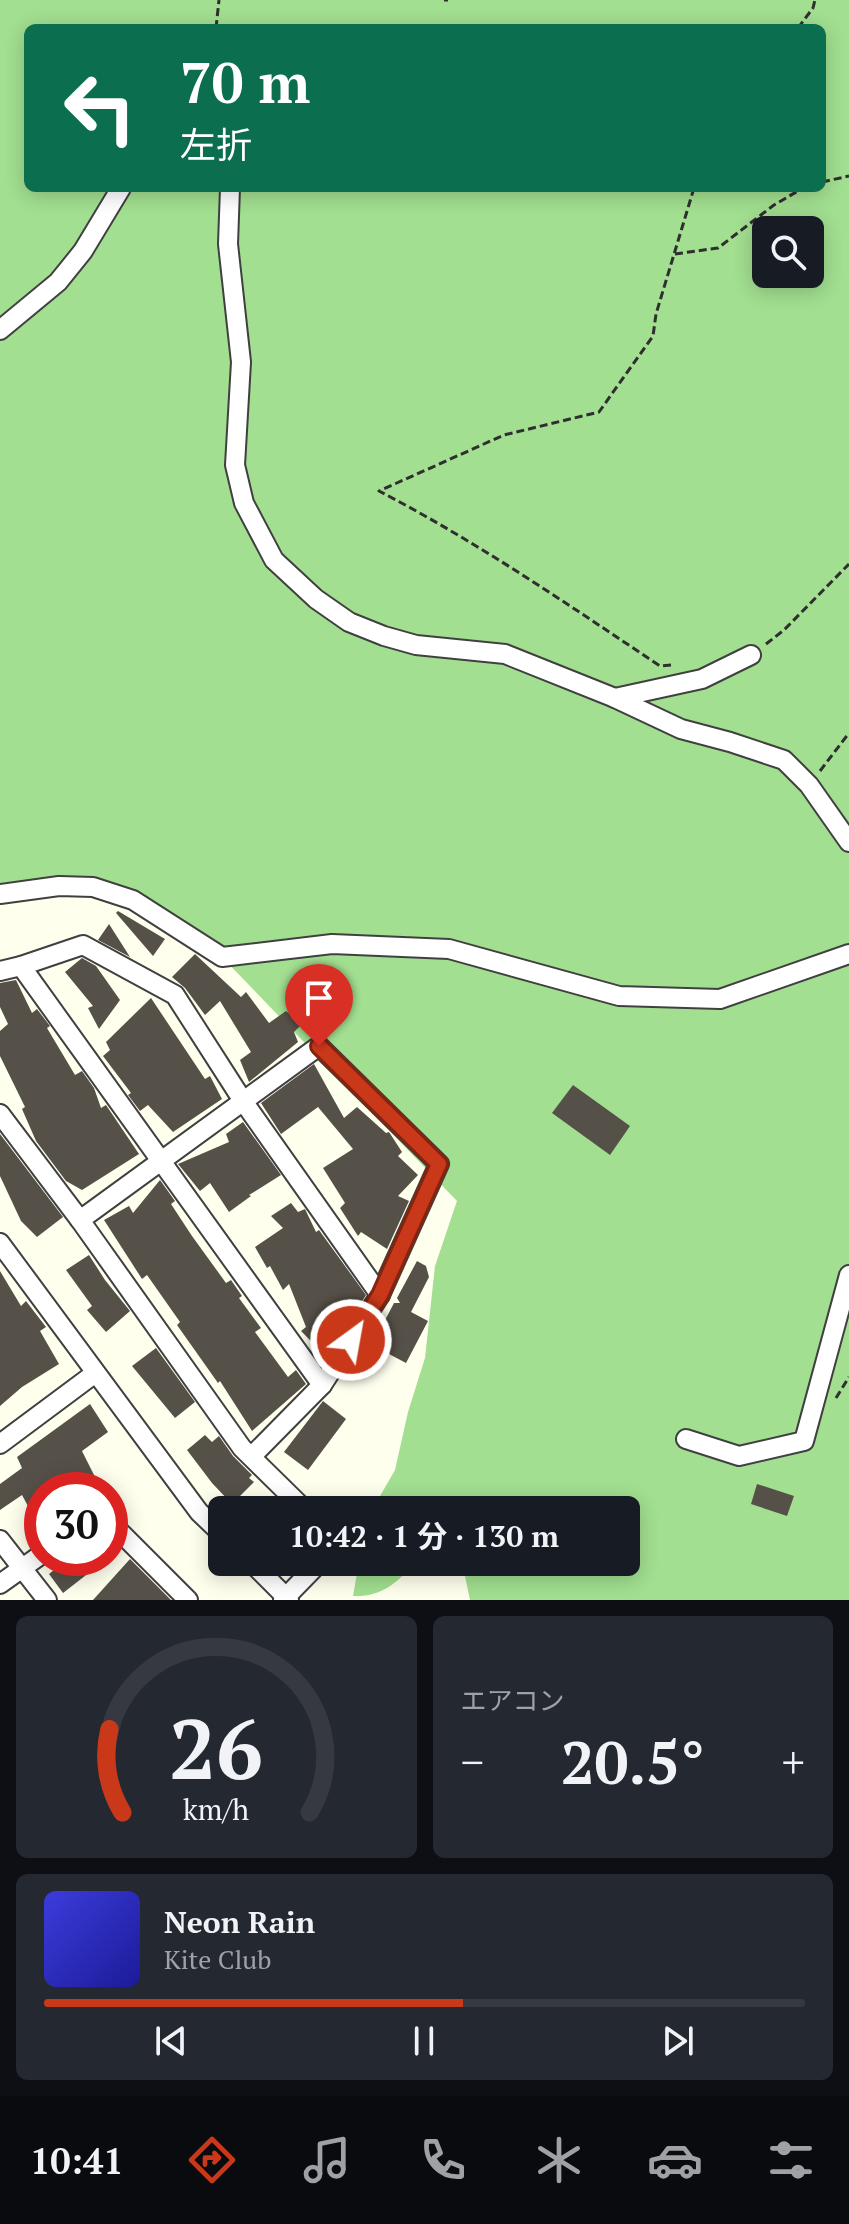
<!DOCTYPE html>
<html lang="ja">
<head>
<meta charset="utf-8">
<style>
  :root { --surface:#171b24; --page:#242831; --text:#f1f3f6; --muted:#9ea1a6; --line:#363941; --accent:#c93819 }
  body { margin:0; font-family:"PT Serif","Noto Sans JP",serif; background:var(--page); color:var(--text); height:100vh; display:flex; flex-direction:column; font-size:30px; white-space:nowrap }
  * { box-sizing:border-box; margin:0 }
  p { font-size:26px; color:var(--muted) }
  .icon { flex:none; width:44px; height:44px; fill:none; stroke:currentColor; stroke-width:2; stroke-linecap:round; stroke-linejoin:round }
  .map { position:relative; height:1600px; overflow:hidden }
  .sheet { display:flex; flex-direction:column; gap:16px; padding:16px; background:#0d0f14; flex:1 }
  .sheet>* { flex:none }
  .hud { position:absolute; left:24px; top:24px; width:802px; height:168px; border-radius:12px; box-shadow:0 4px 20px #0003; background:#0b6e4f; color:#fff; overflow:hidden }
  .controls { position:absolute; left:752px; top:216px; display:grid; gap:16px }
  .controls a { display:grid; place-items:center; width:72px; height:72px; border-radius:12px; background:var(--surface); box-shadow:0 4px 20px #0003; font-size:40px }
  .speed { position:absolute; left:24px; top:1472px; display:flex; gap:16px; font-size:40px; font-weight:700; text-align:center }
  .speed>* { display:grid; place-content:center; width:104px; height:104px; border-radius:50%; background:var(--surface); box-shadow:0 4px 20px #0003; line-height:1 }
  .speed .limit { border:12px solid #d22; background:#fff; color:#111 }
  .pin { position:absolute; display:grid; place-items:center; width:68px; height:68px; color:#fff; margin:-82px -34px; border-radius:50% 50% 50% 0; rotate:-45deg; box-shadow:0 0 8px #0007 }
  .pin .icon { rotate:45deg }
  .me { position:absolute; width:88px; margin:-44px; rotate:32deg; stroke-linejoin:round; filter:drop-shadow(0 0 6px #0008) }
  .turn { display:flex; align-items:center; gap:28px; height:168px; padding:0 24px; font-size:36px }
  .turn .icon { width:104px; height:104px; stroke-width:2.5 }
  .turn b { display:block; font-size:56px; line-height:68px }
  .big { font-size:60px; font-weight:700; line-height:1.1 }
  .sheet .card { flex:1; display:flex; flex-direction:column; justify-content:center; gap:12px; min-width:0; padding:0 28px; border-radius:12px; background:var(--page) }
  .sheet .dial { align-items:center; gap:0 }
  .dial svg { height:208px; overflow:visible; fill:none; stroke:var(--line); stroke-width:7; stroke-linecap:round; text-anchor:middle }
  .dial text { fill:var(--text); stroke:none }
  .song { display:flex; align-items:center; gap:24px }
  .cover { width:96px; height:96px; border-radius:12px; background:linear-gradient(135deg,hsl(240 70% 55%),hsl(240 70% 35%)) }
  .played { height:8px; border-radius:4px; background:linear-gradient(90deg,var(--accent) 55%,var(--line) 55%) }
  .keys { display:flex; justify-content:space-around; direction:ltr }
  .heat { display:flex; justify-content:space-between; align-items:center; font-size:44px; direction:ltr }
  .sheet .tiles { flex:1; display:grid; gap:16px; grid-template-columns:1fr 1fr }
  .card:last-child { grid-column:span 2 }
  .trip { position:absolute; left:208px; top:1496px; width:432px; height:80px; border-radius:12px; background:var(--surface); box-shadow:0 4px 20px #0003; font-weight:700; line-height:80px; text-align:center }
  .tab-bar { display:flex; height:128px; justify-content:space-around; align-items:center; background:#090b0e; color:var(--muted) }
  .tab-bar .icon { width:56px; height:56px }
  .tab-bar .selected { color:var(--accent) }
  .tab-bar b { font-size:36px; color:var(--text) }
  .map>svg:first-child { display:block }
  .forest { fill:#a2df90; fill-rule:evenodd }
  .building { fill:#565148 }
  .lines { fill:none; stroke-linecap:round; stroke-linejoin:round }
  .minor-casing { stroke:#404040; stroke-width:22 }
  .path { stroke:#2f2f2f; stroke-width:3; stroke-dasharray:8 4; stroke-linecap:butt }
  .minor { stroke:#fff; stroke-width:18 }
  .route-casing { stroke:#832410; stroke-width:20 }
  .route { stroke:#c93819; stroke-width:14 }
</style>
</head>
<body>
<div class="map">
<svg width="849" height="1600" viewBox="0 0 849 1600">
  <rect width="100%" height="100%" fill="#feffed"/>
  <g class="forest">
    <path d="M 0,0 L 849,0 L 849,1600 L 470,1600 L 462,1562 L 626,1562 L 626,1510 L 372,1510 L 395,1470 L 408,1412 L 425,1358 L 435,1266 L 457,1201 L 222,957 L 93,887 L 0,894 ZM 28,28 L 822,28 L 822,188 L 28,188 ZM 766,230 L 810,230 L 810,274 L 766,274 Z"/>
    <path d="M 359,1562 L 415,1562 C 397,1583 382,1597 353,1596 Z"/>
  </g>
  <g class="building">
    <path d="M 118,911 L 165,939 L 153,956 L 116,913 Z"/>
    <path d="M 109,924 L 130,957 L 98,940 Z"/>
    <path d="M 195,954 L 241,997 L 246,992 L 269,1023 L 286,1011 L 302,1024 L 294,1032 L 298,1042 L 249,1082 L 240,1060 L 251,1052 L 220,1001 L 205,1015 L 185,988 L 172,977 Z"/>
    <path d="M 82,958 L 96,966 L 120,1000 L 99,1029 L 88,1008 L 93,1006 L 65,972 Z"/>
    <path d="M 16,980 L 32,1013 L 37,1009 L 50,1026 L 47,1028 L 75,1075 L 82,1071 L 94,1088 L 101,1108 L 106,1105 L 139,1154 L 82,1190 L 66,1181 L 36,1141 L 22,1109 L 25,1107 L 0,1056 L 0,1031 L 8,1024 L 0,1007 L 0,983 Z"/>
    <path d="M 151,998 L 205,1079 L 210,1076 L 222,1099 L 173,1132 L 148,1105 L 140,1111 L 128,1095 L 131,1093 L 103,1056 L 110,1050 L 106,1042 Z"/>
    <path d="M 314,1064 L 344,1118 L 357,1107 L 386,1133 L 389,1132 L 402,1152 L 398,1156 L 418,1175 L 398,1196 L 409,1201 L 387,1249 L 361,1232 L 358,1236 L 340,1208 L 345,1203 L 323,1168 L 353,1149 L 318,1107 L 281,1134 L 261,1103 Z"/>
    <path d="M 573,1085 L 630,1126 L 610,1155 L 552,1113 Z"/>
    <path d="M 243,1122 L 281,1175 L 249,1195 L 251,1196 L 229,1212 L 210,1183 L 200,1191 L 178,1164 L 229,1142 L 226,1134 Z"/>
    <path d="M 0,1134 L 63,1217 L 37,1237 L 21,1221 L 0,1176 Z"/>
    <path d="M 160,1180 L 175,1201 L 171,1204 L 192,1236 L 226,1283 L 231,1280 L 242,1296 L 239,1298 L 261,1328 L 255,1332 L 288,1377 L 296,1370 L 306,1384 L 252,1431 L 220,1381 L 218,1383 L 177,1325 L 180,1322 L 147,1275 L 142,1279 L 104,1220 L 129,1206 L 133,1213 Z"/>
    <path d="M 291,1203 L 298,1212 L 305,1209 L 316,1232 L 319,1230 L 366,1295 L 359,1306 L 341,1316 L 344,1321 L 316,1346 L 301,1331 L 306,1327 L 289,1284 L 283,1290 L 270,1266 L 267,1268 L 255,1247 L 283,1228 L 271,1216 Z"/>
    <path d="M 89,1255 L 105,1280 L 130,1311 L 106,1332 L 87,1310 L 92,1306 L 66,1270 Z"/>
    <path d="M 417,1261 L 426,1266 L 429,1277 L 411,1312 L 428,1321 L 406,1363 L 372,1345 L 394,1303 L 400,1303 L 397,1298 Z"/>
    <path d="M 0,1271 L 21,1306 L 26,1301 L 46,1327 L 40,1331 L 59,1364 L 22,1387 L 0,1406 Z"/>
    <path d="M 156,1348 L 195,1402 L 175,1418 L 132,1366 Z"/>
    <path d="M 323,1401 L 346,1419 L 308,1470 L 284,1452 Z"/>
    <path d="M 90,1404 L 108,1432 L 82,1451 L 98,1483 L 88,1490 L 42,1490 L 42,1532 L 22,1495 L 0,1510 L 0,1484 L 22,1468 L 17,1457 Z"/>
    <path d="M 205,1435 L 212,1442 L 219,1436 L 233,1456 L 252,1475 L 249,1478 L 254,1482 L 232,1504 L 212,1483 L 187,1450 Z"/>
    <path d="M 757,1484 L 794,1496 L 787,1516 L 751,1504 Z"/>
    <path d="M 69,1558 L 108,1558 L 63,1593 L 49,1574 Z"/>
    <path d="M 130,1559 L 171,1600 L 93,1600 Z"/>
  </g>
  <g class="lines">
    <defs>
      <g id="minor">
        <path d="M 230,188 L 228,244 L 241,362 L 235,465 L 244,503 L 274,560 L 316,599 L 349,622 L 384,636 L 416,645 L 505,654 L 615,698"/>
        <path d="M 0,330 L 58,282 L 83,251 L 121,188"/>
        <path d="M 751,655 L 702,679 L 615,698 L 681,729 L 730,742 L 784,760 L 809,785 L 849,842"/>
        <path d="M 0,894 L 59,886 L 93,887 L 133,900 L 222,957 L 332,944 L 449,949 L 619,996 L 720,999 L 849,954"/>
        <path d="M 21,966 L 322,1385"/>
        <path d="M 0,971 L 21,966 L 83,945 L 175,995 L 243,1101 L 380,1295"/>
        <path d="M 0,1114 L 80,1220 L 242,1448 L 305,1510"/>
        <path d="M 80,1220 L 319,1046 L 439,1164 L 380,1295 L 322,1385 L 252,1456"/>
        <path d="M 0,1243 L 199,1512 L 222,1534"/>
        <path d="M 686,1439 L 739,1456 L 804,1441 L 849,1275"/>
        <path d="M 0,1444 L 94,1374"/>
        <path d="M 110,1522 L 188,1600"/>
        <path d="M 0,1540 L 47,1600"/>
        <path d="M 251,1562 L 289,1600"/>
        <path d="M 0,1584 L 42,1554"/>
        <path d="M 283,1600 L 320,1562"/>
      </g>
    </defs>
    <use href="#minor" class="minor-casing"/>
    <g class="path">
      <path d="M 444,0 L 448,0"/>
      <path d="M 216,28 L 219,0"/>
      <path d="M 798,28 L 813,8 L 815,0"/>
      <path d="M 822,182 L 849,176"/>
      <path d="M 675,254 L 718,248 L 774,205 L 803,188"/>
      <path d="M 766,644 L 784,630 L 849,564"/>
      <path d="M 671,665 L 660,666 C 567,604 479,543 379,491 L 504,435 L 599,412 L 653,336 L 656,314 L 694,188"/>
      <path d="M 820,771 L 849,733"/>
      <path d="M 836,1398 L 849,1377"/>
    </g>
    <use href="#minor" class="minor"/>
  </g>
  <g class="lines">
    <defs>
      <path id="route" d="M 319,1046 L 439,1164 L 380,1295 L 351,1340"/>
    </defs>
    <use href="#route" class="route-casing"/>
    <use href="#route" class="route"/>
  </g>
</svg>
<div class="controls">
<a><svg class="icon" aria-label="search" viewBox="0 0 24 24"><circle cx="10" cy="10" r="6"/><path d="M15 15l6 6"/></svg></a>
</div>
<div class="speed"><div class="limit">30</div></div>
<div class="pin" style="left:319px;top:1046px;background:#d93025"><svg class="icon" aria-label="arrive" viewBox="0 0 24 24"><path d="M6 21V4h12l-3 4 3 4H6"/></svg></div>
<svg class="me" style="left:351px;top:1340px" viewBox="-20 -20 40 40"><circle r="17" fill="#c93819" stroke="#fff" stroke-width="3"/><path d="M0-11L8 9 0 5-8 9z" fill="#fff"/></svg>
<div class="trip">10:42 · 1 分 · 130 m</div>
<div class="hud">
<div class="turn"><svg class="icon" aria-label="left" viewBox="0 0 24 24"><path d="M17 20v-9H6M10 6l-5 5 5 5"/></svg><div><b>70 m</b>左折</div></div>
</div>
</div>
<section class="sheet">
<div class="tiles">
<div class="card dial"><svg viewBox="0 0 100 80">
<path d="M14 69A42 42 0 1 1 86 69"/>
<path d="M14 69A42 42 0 0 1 9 37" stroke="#c93819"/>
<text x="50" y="56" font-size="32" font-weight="700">26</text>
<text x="50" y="72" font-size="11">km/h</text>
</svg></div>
<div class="card"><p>エアコン</p>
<div class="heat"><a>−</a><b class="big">20.5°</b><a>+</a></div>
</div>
<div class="card">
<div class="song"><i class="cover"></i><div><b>Neon Rain</b><p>Kite Club</p></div></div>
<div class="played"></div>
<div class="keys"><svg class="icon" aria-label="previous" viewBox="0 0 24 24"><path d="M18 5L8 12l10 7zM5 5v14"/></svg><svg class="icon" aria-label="pause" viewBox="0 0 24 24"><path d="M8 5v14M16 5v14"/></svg><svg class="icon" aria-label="next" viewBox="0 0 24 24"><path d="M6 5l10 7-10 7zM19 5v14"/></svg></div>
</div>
</div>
</section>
<nav class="tab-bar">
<b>10:41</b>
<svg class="icon selected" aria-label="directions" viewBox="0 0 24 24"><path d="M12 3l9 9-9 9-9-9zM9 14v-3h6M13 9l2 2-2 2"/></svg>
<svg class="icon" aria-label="music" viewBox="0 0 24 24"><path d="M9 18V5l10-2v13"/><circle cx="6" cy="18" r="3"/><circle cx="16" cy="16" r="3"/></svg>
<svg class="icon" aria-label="phone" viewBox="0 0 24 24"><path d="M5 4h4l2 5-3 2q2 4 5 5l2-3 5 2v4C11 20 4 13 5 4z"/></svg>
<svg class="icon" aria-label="climate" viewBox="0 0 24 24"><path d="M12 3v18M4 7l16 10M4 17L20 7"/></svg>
<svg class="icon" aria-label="car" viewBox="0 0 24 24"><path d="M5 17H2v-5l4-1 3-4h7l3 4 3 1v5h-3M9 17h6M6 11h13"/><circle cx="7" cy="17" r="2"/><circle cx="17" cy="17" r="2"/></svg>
<svg class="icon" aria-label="filters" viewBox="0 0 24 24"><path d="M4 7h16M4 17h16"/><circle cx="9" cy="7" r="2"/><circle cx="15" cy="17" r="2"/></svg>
</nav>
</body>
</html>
